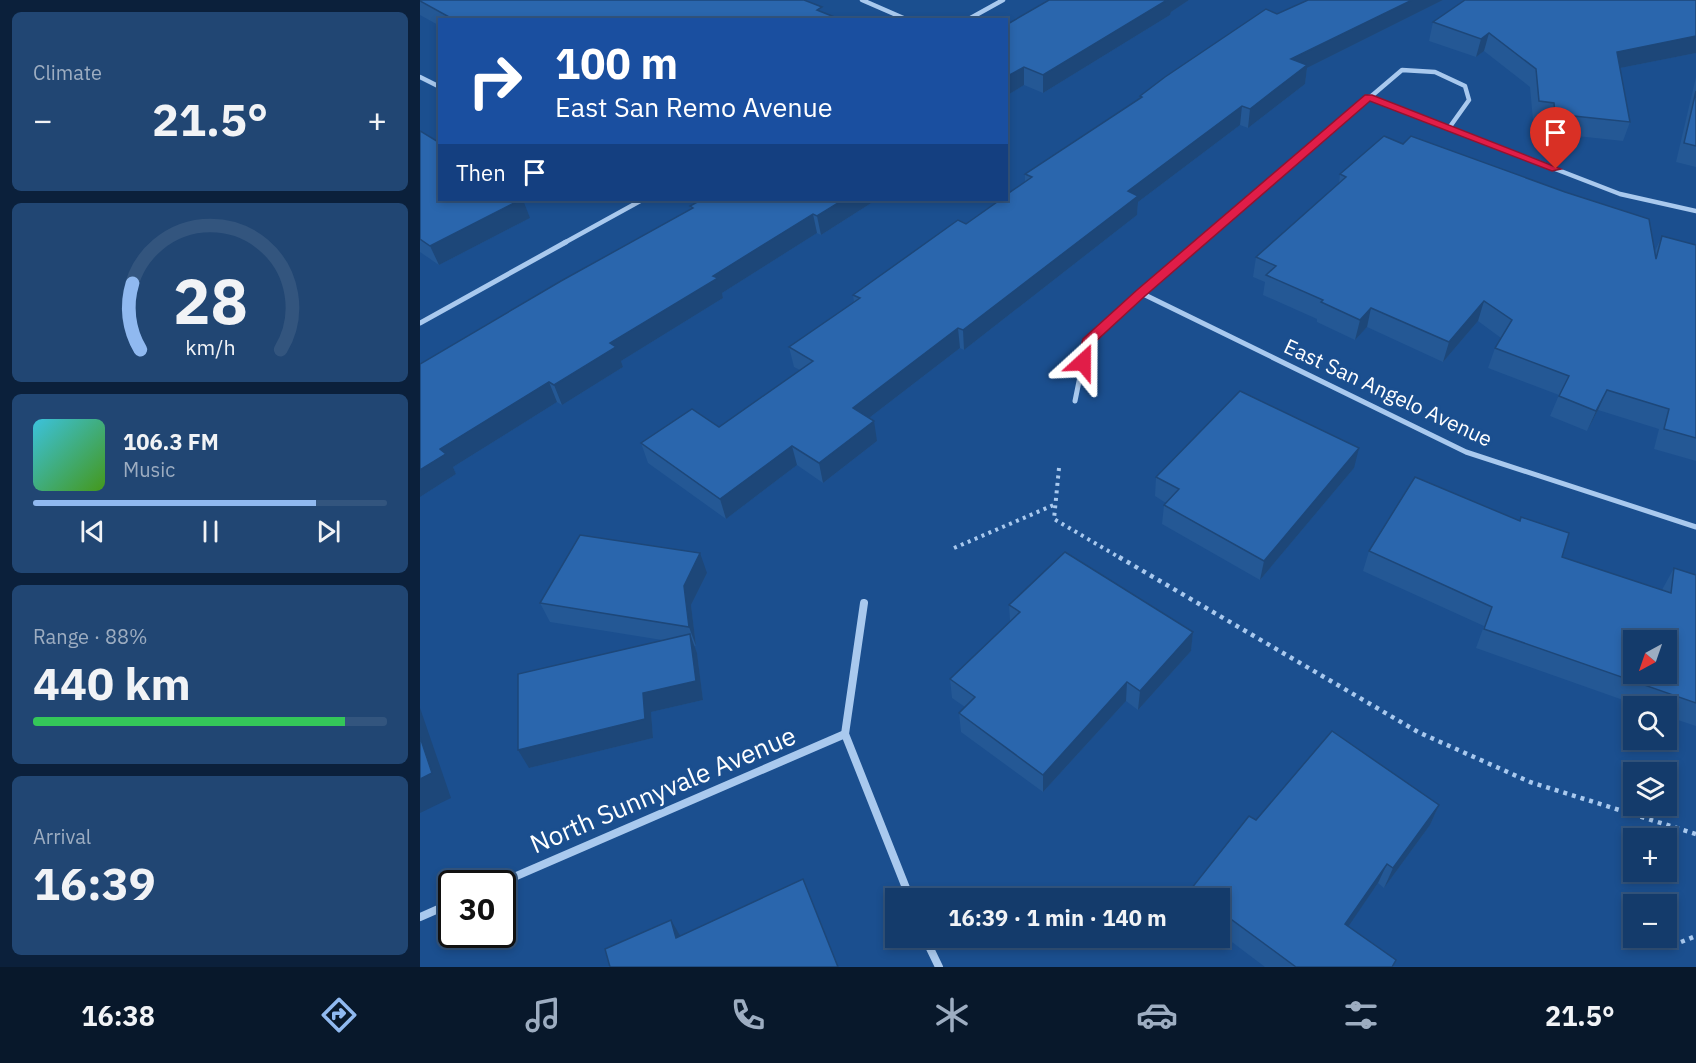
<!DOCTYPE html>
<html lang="en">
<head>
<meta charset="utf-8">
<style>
  :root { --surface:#143b6b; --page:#214673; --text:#f1f3f6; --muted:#9dadc1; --line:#33557e; --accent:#90b9f0 }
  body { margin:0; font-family:"IBM Plex Sans",sans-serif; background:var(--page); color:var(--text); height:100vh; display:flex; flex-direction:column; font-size:22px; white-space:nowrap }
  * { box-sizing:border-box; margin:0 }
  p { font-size:20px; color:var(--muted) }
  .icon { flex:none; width:33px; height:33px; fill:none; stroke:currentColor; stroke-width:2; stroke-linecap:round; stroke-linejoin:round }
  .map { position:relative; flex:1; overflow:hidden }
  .details { display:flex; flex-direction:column; gap:12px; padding:12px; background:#0b203b; width:420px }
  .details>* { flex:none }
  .banner { position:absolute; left:18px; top:18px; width:570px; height:183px; border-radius:0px; box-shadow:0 3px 9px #0003,0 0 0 2px var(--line); background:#1a4fa0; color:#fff; overflow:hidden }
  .needle { width:39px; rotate:220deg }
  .fabs { position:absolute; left:1203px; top:630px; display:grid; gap:12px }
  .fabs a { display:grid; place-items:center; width:54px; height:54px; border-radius:0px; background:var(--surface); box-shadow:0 3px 9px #0003,0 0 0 2px var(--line); font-size:30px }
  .speed { position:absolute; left:18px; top:870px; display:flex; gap:12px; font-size:30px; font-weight:700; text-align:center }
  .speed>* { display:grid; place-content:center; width:78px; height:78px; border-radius:50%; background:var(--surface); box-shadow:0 3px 9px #0003,0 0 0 2px var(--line); line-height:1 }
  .speed .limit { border:3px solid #111; border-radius:9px; background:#fff; color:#111 }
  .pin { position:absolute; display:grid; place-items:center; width:51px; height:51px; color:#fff; margin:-62px -26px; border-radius:50% 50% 50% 0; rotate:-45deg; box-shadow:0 0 6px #0007 }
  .pin .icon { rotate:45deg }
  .me { position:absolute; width:66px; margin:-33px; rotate:24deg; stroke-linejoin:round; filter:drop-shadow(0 0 4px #0008) }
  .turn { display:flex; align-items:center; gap:21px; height:126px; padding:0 18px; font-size:27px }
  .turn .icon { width:78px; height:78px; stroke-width:2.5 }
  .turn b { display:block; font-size:42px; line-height:51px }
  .then { display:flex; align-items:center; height:57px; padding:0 18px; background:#0003; gap:12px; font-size:22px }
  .big { font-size:45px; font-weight:800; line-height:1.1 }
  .details .tile { flex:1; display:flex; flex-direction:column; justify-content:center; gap:9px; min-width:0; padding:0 21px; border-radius:9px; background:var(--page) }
  .details .dial { align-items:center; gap:0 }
  .dial svg { height:156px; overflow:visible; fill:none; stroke:var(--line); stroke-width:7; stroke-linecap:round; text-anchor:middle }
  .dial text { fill:var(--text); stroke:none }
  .song { display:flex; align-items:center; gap:18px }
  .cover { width:72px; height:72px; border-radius:9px; background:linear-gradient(135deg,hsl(190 70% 55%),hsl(100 70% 35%)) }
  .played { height:6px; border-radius:3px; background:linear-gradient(90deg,var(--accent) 80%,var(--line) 80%) }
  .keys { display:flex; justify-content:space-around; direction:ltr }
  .heat { display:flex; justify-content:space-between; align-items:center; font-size:33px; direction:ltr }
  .charge { height:9px; border-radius:4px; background:linear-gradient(90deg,#34c759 88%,var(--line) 0) }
  .trip { position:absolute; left:465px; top:888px; width:345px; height:60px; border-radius:0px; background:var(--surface); box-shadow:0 3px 9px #0003,0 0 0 2px var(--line); font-weight:800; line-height:60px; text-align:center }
  .dock { display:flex; height:96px; justify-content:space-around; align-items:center; background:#08182b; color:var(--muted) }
  .dock .icon { width:42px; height:42px }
  .dock .current { color:var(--accent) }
  .dock b { font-size:27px; color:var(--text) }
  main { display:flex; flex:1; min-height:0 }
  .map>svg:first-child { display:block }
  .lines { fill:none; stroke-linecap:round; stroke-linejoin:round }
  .path-far1 { stroke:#a9c9ee; stroke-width:4; stroke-dasharray:3 4.5; stroke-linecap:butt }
  .path { stroke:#a9c9ee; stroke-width:4.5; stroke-dasharray:4 5; stroke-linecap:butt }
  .street-far2 { stroke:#a9c9ee; stroke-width:4.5 }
  .street-far1 { stroke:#a9c9ee; stroke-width:5 }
  .street { stroke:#a9c9ee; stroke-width:8 }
  .wall { fill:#245895 }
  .shaded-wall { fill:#1d4779 }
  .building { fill:#2a66ad; stroke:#1d4779; stroke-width:1.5; fill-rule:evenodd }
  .route { fill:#e11d48; stroke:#92132f; stroke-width:1.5 }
  .labels { text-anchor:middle; stroke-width:6; stroke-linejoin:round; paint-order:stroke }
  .street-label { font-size:21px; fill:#fff; stroke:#1b4f8f }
  .near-street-label { font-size:26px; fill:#fff; stroke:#1b4f8f }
</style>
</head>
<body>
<main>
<section class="details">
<div class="tile"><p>Climate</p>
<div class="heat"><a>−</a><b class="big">21.5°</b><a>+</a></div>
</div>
<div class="tile dial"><svg viewBox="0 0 100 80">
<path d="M14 69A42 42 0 1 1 86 69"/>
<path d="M14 69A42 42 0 0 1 10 35" stroke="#90b9f0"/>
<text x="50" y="56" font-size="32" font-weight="700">28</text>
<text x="50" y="72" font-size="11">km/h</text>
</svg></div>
<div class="tile">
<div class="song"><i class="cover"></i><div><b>106.3 FM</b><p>Music</p></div></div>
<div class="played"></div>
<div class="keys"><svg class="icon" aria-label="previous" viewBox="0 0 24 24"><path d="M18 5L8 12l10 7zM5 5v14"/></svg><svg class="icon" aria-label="pause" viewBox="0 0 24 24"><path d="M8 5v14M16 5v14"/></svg><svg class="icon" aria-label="next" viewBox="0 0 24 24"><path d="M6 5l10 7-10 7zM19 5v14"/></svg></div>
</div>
<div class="tile"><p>Range · 88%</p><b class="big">440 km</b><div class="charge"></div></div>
<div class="tile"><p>Arrival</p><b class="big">16:39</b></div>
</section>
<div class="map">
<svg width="1276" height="967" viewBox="0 0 1276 967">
  <rect width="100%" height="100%" fill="#1b4f8f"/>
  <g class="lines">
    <g class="path-far1">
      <path d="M 639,468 L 634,519 L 702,559"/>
      <path d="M 534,548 L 636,504"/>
    </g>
    <g class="path">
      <path d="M 699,557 L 998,732 L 1110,782 L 1276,834"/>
      <path d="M 1261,942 L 1276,936"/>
    </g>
    <g class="street-far2">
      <path d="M 442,0 L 488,20"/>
      <path d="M 547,20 L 583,0"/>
      <path d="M 0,77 L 20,87"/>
      <path d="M 949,97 L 1200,194 L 1276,211"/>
      <path d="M 144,243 L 222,200"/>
      <path d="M 779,243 L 982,70 L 1015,72 L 1045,86 L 1049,100 L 1029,128"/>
    </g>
    <g class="street-far1">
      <path d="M 721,293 L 1046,452 L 1276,527"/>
      <path d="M 0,323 L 146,242"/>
      <path d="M 655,401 L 667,342 L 781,242"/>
    </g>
    <g class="street">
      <path d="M 444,603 L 425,734 L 490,898"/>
      <path d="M 78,884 L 425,734"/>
      <path d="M 0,917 L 32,903"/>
      <path d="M 505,938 L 519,967"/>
    </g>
  </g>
  <g class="wall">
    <path d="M 0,0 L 403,12 L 422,20 L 20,20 L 20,26 L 0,15 Z"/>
    <path d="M 629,0 L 769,0 L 751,12 L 750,15 L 623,93 L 604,85 L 586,96 L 586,25 Z"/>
    <path d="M 888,0 L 1023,0 L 887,68 L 885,84 L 828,128 L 820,125 L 718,202 L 717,215 L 544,350 L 540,348 L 449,418 L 457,441 L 403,483 L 377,465 L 306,519 L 228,463 L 221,443 L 299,427 L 380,370 L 374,367 L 369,347 L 434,302 L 433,295 L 546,224 L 605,182 L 605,174 L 720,99 L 720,96 L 857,14 Z"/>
    <path d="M 1013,22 L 1276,53 L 1200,68 L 1210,122 L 1203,141 L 1129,133 L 1128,122 L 1113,120 L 1110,87 L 1064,51 L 1056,57 L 1009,41 Z"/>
    <path d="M 1276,77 L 1276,167 L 1256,162 Z"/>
    <path d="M 0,131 L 110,218 L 19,265 L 0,252 Z"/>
    <path d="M 920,174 L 1235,251 L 1242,236 L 1276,245 L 1276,461 L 1234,449 L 1239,429 L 1178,410 L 1167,431 L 1130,416 L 1139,395 L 1068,368 L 1075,348 L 1081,338 L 1058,321 L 1023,362 L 947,327 L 935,340 L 897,322 L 897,319 L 843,295 L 845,282 L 833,277 L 836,257 L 919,184 Z"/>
    <path d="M 456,200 L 401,235 L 397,233 L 302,293 L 303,298 L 201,361 L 203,367 L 142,405 L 137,402 L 33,467 L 36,474 L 0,497 L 271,210 L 270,206 Z"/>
    <path d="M 934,468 L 840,580 L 742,524 L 744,505 L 746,503 L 735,496 L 736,477 Z"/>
    <path d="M 949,551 L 1142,557 L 1242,591 L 1243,588 L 1254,568 L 1276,575 L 1276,726 L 1246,716 L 1246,706 L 1220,706 L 1056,648 L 1064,626 L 943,571 Z"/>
    <path d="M 287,573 L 271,605 L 276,646 L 274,646 L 277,653 L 283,700 L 231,712 L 233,738 L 109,768 L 242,640 L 130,622 L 120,603 Z"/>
    <path d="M 589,605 L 773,632 L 771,651 L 718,710 L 706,701 L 623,792 L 541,732 L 539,713 L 545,707 L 532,698 L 530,679 L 590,621 Z"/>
    <path d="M 1019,805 L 1010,825 L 964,888 L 958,883 L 928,926 L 976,960 L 973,967 L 845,967 L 800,933 L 800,898 L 769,898 L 771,889 L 836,820 Z"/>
  </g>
  <g class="shaded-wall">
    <path d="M 746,0 L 769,0 L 751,12 L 750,15 L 623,93 L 623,75 Z"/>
    <path d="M 992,0 L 1023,0 L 887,68 L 885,84 L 828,128 L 830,109 L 871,59 Z"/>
    <path d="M 1069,33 L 1064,51 L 1056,57 L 1061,39 Z"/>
    <path d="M 1276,36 L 1276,53 L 1190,70 L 1197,52 Z"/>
    <path d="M 604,67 L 604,85 L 586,96 L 586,77 Z"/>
    <path d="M 822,106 L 820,125 L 718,202 L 717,215 L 544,350 L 543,330 L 708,191 Z"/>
    <path d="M 100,200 L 103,200 L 110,218 L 19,265 L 10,246 Z"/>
    <path d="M 423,200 L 456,200 L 401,235 L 397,216 Z"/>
    <path d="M 393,214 L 397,233 L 302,293 L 303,298 L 201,361 L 203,367 L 142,405 L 134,385 L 190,343 L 293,276 Z"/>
    <path d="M 1064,301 L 1058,321 L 1023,362 L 1029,342 Z"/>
    <path d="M 951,308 L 947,327 L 935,340 L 940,320 Z"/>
    <path d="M 538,328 L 540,348 L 436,428 L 433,408 Z"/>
    <path d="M 129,382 L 137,402 L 33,467 L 36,474 L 0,497 L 0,470 L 20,449 Z"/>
    <path d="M 1187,390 L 1178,410 L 1167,431 L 1176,411 Z"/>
    <path d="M 454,421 L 457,441 L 403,483 L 399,463 Z"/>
    <path d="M 372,446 L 377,465 L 306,519 L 300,499 Z"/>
    <path d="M 939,448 L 934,468 L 840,580 L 844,561 Z"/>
    <path d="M 280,553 L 287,573 L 271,605 L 276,646 L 269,627 L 264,586 Z"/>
    <path d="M 773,632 L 771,651 L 718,710 L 720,691 Z"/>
    <path d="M 270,634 L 277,653 L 283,700 L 231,712 L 233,738 L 109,768 L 98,750 L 223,693 Z"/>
    <path d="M 707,682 L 706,701 L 623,792 L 623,775 Z"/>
    <path d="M 0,708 L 31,798 L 0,813 Z"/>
    <path d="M 1019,805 L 1010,825 L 964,888 L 973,868 Z"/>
    <path d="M 967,864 L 958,883 L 917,943 L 925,924 Z"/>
    <path d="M 251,920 L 262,939 L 256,938 Z"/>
  </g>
  <g class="building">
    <path d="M 0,0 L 384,0 L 402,7 L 397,10 L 422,20 L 27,20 L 31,18 L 0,1 Z"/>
    <path d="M 629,0 L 747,0 L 623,75 L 604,67 L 586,77 L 586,25 Z"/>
    <path d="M 888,0 L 992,0 L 871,59 L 887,65 L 830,109 L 822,106 L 708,191 L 718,196 L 543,330 L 538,328 L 433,408 L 454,421 L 399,463 L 372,446 L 300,499 L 221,443 L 272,409 L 299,427 L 393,361 L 369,347 L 440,298 L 433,295 L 538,220 L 546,224 L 580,200 L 586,200 L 586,195 L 612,177 L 605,174 L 722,97 L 720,96 L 745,77 L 846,9 L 857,14 Z"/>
    <path d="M 1045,0 L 1276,0 L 1276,36 L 1197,52 L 1210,122 L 1135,114 L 1134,103 L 1119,101 L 1116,69 L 1069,33 L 1061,39 L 1013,22 Z"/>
    <path d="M 1276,91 L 1276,146 L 1264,143 Z"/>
    <path d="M 0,131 L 20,143 L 20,200 L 100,200 L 10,246 L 0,239 Z"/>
    <path d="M 964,136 L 983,144 L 991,136 L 1145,192 L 1229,219 L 1236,259 L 1242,236 L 1276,245 L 1276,438 L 1244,429 L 1249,409 L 1187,390 L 1176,411 L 1139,396 L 1149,376 L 1075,348 L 1092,320 L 1064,301 L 1029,342 L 951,308 L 940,320 L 901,302 L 903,300 L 846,275 L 856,266 L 836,257 L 926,177 L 920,174 Z"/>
    <path d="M 281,200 L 423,200 L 397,216 L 393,214 L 293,276 L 298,278 L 190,343 L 196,347 L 134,385 L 129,382 L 20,449 L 26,454 L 0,470 L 0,364 L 141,281 L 273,208 L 270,206 Z"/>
    <path d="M 820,391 L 939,448 L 844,561 L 744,505 L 759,489 L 736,477 Z"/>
    <path d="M 995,477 L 1100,521 L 1101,517 L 1149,533 L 1142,557 L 1251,593 L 1254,568 L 1276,575 L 1276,703 L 1064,629 L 1072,607 L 949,551 ZM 1214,640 L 1246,640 L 1246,674 L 1214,674 Z"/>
    <path d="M 160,535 L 280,553 L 264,586 L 269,627 L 120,603 Z"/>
    <path d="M 645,552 L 773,632 L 720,691 L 707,682 L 623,775 L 539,713 L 555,697 L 530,679 L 600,612 L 589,605 Z"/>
    <path d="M 270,634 L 276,681 L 223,693 L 225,719 L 98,750 L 98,674 Z"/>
    <path d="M 912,731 L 1019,805 L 973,868 L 967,864 L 925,924 L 976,960 L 972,967 L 876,967 L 800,911 L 800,898 L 783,898 L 771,889 L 829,816 L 836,820 Z"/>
    <path d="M 0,737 L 12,773 L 0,779 Z"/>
    <path d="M 383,879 L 418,967 L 190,967 L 185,949 L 251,920 L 256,938 Z"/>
  </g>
  <path class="route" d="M 945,95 L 952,95 L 1141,169 L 1132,171 L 950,101 L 725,296 L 673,344 L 668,365 L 659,365 L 657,362 L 663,339 L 717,290 Z"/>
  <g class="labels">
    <g class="street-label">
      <text transform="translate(968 393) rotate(25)" y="7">East San Angelo Avenue</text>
    </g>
    <g class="near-street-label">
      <text transform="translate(243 790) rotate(-23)" y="9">North Sunnyvale Avenue</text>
    </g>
  </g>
</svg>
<div class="fabs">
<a><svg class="needle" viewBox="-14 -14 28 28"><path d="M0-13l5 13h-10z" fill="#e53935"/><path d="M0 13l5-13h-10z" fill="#9dadc1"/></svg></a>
<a><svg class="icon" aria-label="search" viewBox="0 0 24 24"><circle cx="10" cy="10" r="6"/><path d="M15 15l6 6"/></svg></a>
<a><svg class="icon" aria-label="layers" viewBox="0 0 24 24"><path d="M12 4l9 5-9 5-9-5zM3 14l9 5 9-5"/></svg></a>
<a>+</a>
<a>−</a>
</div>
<div class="speed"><div class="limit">30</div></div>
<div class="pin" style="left:1136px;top:169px;background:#d93025"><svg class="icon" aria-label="arrive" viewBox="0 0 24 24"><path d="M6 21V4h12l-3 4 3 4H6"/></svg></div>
<svg class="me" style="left:663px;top:362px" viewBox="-20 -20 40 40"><path d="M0-17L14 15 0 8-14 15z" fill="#e11d48" stroke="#fff" stroke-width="4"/></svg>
<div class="trip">16:39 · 1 min · 140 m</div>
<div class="banner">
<div class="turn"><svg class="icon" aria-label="right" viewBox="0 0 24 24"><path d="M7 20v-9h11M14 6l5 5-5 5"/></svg><div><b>100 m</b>East San Remo Avenue</div></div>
<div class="then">Then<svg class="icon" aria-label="arrive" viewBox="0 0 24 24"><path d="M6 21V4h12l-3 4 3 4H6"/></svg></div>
</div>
</div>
</main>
<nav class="dock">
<b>16:38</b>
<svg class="icon current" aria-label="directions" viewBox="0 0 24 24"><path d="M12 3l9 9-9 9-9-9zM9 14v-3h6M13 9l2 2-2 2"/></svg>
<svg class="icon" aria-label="music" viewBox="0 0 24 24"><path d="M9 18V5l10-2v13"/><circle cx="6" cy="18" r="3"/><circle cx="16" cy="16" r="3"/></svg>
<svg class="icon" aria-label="phone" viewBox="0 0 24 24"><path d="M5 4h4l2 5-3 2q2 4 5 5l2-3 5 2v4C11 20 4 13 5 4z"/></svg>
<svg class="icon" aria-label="climate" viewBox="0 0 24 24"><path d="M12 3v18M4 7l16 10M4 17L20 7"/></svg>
<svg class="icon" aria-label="car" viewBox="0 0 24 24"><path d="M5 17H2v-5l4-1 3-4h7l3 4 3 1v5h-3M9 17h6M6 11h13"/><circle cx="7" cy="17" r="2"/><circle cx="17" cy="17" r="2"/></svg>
<svg class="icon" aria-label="filters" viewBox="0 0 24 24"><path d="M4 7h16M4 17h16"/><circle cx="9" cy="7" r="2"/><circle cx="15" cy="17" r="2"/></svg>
<b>21.5°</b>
</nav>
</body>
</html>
